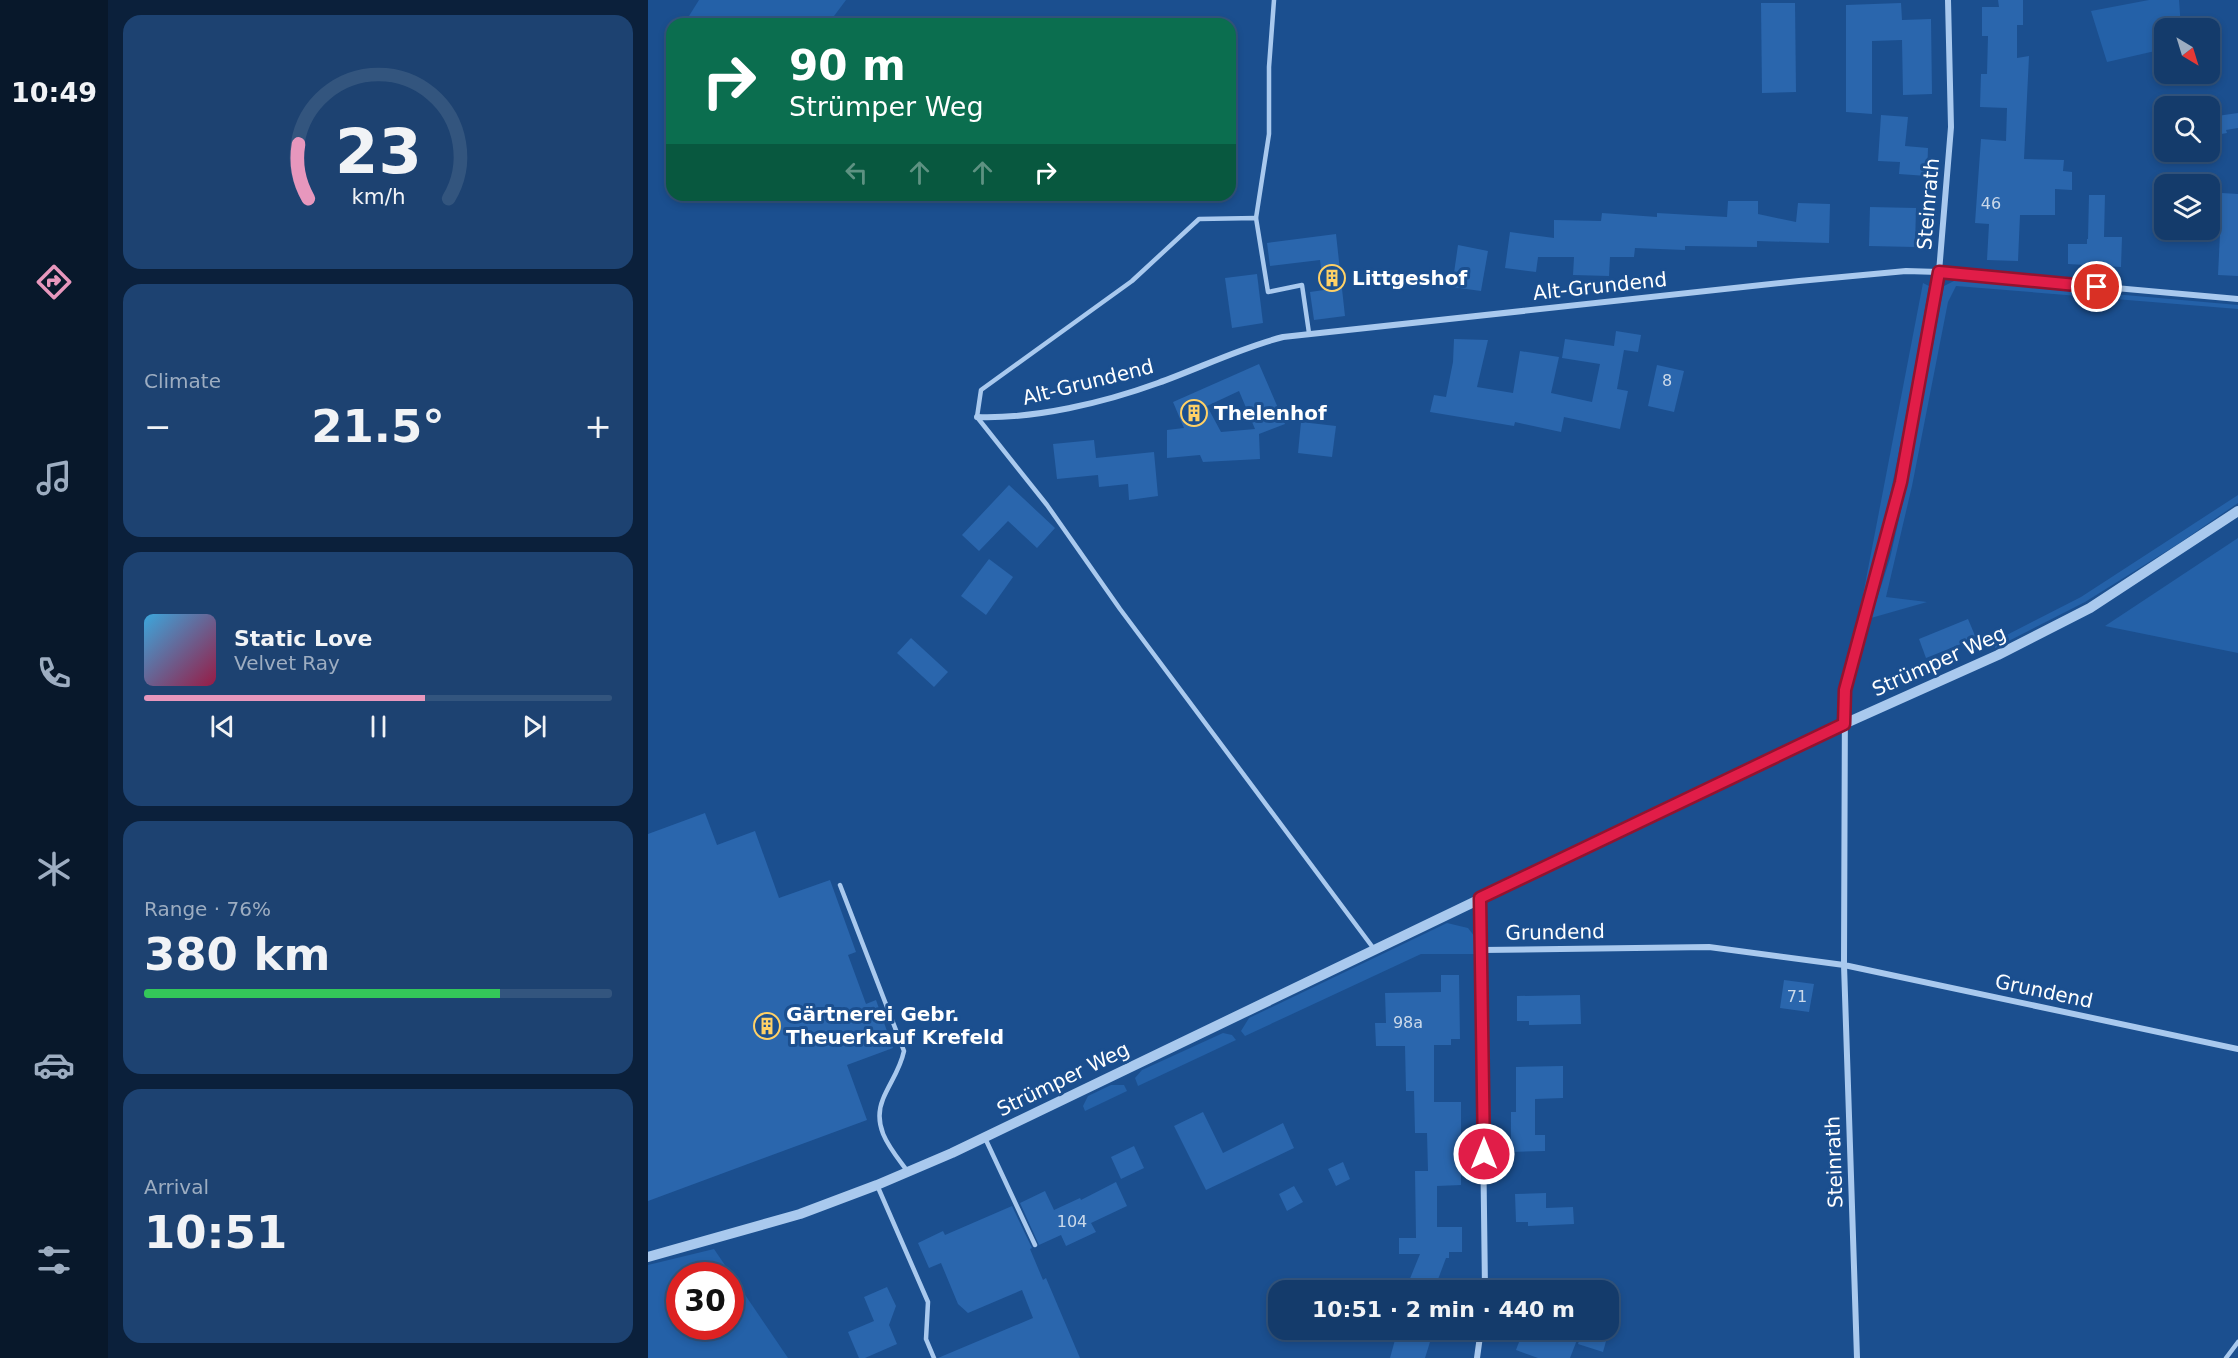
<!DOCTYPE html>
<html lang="en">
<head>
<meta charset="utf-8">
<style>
  :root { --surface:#143b6b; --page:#1d4271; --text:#f1f3f6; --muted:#9dadc1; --line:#33557e; --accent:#e797bd }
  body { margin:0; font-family:"DejaVu Sans",sans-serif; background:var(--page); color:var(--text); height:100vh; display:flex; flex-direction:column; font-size:22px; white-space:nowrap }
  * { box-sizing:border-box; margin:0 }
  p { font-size:20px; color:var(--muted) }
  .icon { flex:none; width:33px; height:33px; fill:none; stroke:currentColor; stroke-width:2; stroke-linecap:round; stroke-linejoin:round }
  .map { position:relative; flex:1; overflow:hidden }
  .details { display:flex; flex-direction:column; gap:15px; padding:15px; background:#0b203b; width:540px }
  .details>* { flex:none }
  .banner { position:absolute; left:18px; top:18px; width:570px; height:183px; border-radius:18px; box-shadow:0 3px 9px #0003,0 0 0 2px var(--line); background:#0b6e4f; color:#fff; overflow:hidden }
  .needle { width:39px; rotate:142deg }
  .fabs { position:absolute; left:1506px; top:18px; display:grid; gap:12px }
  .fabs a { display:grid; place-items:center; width:66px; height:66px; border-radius:12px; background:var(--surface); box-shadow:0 3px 9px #0003,0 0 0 2px var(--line); font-size:30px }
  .speed { position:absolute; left:18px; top:1262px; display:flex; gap:12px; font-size:30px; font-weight:700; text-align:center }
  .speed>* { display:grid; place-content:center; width:78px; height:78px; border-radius:50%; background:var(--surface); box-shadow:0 3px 9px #0003,0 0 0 2px var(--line); line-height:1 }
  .speed .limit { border:9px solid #d22; background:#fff; color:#111 }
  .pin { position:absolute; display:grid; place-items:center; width:51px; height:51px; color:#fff; margin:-26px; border:3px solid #fff; border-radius:50%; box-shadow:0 2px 6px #0007 }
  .me { position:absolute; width:66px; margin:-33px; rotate:0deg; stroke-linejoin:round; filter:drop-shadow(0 0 4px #0008) }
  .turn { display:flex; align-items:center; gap:21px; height:126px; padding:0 24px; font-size:27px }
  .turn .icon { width:78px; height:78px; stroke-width:2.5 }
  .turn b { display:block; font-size:42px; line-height:51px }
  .lanes { display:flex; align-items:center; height:57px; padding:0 24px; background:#0003; justify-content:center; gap:30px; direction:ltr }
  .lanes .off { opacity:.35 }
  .big { font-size:45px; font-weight:800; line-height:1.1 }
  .details .tile { flex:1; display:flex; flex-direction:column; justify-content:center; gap:9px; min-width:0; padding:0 21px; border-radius:18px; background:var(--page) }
  .details .dial { align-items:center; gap:0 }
  .dial svg { height:156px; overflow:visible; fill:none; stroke:var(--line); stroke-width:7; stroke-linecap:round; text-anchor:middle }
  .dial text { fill:var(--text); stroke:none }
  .song { display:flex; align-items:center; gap:18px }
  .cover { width:72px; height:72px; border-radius:9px; background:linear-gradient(135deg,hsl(200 70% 55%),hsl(340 70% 35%)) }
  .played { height:6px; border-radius:3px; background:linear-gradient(90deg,var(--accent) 60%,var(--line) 60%) }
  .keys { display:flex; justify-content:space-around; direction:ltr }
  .heat { display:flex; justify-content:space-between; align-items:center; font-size:33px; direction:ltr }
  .charge { height:9px; border-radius:4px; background:linear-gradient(90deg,#34c759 76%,var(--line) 0) }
  .trip { position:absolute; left:620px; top:1280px; width:351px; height:60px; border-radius:18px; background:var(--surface); box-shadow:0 3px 9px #0003,0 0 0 2px var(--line); font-weight:800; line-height:60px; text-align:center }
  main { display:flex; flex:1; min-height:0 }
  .menu { display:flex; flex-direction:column; width:108px; justify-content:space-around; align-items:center; background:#08182b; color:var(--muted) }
  .menu .icon { width:42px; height:42px }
  .menu .selected { color:var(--accent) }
  .menu b { font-size:27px; color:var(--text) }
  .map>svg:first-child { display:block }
  .green { fill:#2461a8; fill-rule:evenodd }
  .building { fill:#2a66ad; fill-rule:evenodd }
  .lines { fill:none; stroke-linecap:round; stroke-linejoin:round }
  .service { stroke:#a9c9ee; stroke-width:4.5 }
  .minor { stroke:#a9c9ee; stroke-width:6 }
  .tertiary { stroke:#a9c9ee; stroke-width:10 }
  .route-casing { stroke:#92132f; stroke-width:15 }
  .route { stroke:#e11d48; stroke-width:10 }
  .labels { text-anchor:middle; stroke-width:6; stroke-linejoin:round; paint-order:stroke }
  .number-label { font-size:16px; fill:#cad9ea }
  .street-label { font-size:20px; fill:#fff; stroke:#1b4f8f }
  .poi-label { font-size:20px; font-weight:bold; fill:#fff; stroke:#1b4f8f; text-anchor:start }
</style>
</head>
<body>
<main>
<nav class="menu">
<b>10:49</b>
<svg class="icon selected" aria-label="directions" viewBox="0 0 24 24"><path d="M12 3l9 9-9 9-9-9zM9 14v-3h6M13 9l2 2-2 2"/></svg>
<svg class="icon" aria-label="music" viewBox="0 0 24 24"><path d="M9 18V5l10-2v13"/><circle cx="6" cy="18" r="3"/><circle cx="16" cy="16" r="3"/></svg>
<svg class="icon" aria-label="phone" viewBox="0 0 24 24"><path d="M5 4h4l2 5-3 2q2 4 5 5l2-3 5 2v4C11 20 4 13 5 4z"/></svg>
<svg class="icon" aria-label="climate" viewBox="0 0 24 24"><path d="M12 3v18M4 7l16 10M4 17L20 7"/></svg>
<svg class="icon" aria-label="car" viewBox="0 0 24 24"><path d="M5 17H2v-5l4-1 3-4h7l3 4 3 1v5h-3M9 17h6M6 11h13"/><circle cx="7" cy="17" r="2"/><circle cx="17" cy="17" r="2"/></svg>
<svg class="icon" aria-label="filters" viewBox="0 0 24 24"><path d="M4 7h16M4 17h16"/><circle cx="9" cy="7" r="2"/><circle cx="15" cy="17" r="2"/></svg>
</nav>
<section class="details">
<div class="tile dial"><svg viewBox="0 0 100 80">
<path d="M14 69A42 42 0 1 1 86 69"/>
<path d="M14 69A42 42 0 0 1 9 41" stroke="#e797bd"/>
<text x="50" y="56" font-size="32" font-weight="700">23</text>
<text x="50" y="72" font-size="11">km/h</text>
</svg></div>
<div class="tile"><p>Climate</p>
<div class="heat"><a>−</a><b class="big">21.5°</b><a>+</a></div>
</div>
<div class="tile">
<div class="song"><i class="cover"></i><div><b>Static Love</b><p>Velvet Ray</p></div></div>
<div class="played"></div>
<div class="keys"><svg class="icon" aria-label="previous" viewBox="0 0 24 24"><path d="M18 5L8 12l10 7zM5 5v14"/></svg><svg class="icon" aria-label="pause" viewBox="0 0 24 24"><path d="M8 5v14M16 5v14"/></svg><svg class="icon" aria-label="next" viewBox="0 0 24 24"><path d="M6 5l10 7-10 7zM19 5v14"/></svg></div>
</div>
<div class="tile"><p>Range · 76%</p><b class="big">380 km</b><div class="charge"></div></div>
<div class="tile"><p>Arrival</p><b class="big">10:51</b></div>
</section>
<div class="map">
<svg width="1590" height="1358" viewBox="0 0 1590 1358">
  <rect width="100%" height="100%" fill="#1b4f8f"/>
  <g class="green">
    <path d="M 51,0 L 198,0 L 180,24 L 36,24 Z"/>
    <path d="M 1501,0 L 1531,0 L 1533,28 L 1516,28 L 1516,49 L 1459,62 L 1443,11 Z"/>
    <path d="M 1308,280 L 1590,305 L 1590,309 L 1308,286 L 1300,302 L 1264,486 L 1238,597 L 1279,602 L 1223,618 L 1242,558 L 1259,484 L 1296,286 Z"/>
    <path d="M 1275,283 L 1281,286 C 1261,399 1243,511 1210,621 Z"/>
    <path d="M 1590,495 L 1590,503 L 1530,544 L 1437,602 L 1347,648 L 1345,642 L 1433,597 Z"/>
    <path d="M 1590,538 L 1590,653 L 1457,626 Z"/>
    <path d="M 799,923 L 820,928 L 827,937 L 828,954 L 773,954 L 597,1036 L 593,1031 L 601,1018 Z"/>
    <path d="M 575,1033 L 584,1035 L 588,1040 L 490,1086 L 487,1078 L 494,1070 Z"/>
    <path d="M 463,1085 L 476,1085 L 479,1091 L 437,1111 L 435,1106 L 440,1096 Z"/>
    <path d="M 66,1249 L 140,1358 L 0,1358 L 0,1265 ZM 32,1275 L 82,1275 L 82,1326 L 32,1326 Z"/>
  </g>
  <g class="building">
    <path d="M 1350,0 L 1375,0 L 1375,25 L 1369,25 L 1369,58 L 1381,56 L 1376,159 L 1416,160 L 1415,171 L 1424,172 L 1424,190 L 1407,189 L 1407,215 L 1372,215 L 1370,261 L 1339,260 L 1341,224 L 1327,223 L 1333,139 L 1358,141 L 1359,108 L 1332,107 L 1333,74 L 1339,74 L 1340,36 L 1334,36 L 1334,7 L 1351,7 Z"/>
    <path d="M 1113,3 L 1147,3 L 1148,92 L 1114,93 Z"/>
    <path d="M 1253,3 L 1254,20 L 1283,19 L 1284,94 L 1255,95 L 1254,40 L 1224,41 L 1224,114 L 1198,112 L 1198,5 Z"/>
    <path d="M 1590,113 L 1590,128 L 1578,130 L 1579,133 L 1562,136 L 1562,117 Z"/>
    <path d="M 1233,115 L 1260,117 L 1257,146 L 1280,148 L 1279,176 L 1251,174 L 1252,162 L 1230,161 Z"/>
    <path d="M 1574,193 L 1590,194 L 1590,276 L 1570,275 Z"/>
    <path d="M 1441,195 L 1457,195 L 1456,237 L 1474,237 L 1473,267 L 1420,264 L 1420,244 L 1439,244 L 1439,239 L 1440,239 Z"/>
    <path d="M 1080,201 L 1110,201 L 1110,214 L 1148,222 L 1150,203 L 1182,204 L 1181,243 L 1109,241 L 1109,247 L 1037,246 L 1037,250 L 987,248 L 986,257 L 962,257 L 961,276 L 925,275 L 926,257 L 890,257 L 888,272 L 857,268 L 862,232 L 906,238 L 906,220 L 953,221 L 954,213 L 1009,217 L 1009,213 L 1079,217 Z"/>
    <path d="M 1222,207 L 1268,208 L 1267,247 L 1221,246 Z"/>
    <path d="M 688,234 L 697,316 L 666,320 L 662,292 L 676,290 L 672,260 L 622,266 L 619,243 Z"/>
    <path d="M 810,245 L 840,251 L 833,291 L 804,287 Z"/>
    <path d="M 609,274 L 615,323 L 584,328 L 577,278 Z"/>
    <path d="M 968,331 L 993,335 L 990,352 L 976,350 L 969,389 L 980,391 L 972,429 L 916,417 L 913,432 L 867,422 L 866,426 L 782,412 L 786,395 L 798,397 L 805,362 L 806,339 L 840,340 L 829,387 L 865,393 L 872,351 L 911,357 L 903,393 L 944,402 L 952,364 L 914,358 L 917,339 L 966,346 Z"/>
    <path d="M 611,364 L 637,424 L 611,434 L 612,459 L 555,462 L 552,455 L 519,458 L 519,430 L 536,428 L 525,402 ZM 591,391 L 607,429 L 573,432 L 559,406 Z"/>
    <path d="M 1009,365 L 1036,371 L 1026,412 L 1000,406 Z"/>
    <path d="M 653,422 L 688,426 L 684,457 L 650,453 Z"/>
    <path d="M 446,440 L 448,458 L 506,452 L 510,496 L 481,500 L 480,484 L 451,487 L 450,475 L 409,479 L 405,444 Z"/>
    <path d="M 361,485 L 407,528 L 389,548 L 360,521 L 331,551 L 314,535 Z"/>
    <path d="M 341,559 L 365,577 L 338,615 L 313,596 Z"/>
    <path d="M 1320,619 L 1328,638 L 1278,658 L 1271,639 Z"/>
    <path d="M 263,638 L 300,672 L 286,687 L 249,653 Z"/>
    <path d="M 57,813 L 69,845 L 107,831 L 131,898 L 182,880 L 208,952 L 200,955 L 218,1004 L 228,1000 L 245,1048 L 199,1065 L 219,1120 L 0,1201 L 0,834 Z"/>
    <path d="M 793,975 L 811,975 L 812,1039 L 803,1039 L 803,1045 L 786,1045 L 786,1102 L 813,1102 L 813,1185 L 789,1186 L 789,1227 L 814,1227 L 814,1252 L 801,1252 L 801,1258 L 798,1258 L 786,1290 L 784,1290 L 761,1281 L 772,1254 L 751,1254 L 751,1238 L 768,1238 L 767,1171 L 780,1171 L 779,1133 L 767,1133 L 766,1091 L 758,1091 L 757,1046 L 728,1046 L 727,1023 L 738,1023 L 737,993 L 793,992 Z"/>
    <path d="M 1136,980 L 1166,984 L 1161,1012 L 1132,1008 Z"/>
    <path d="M 932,995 L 933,1024 L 881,1025 L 881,1021 L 869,1021 L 869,996 Z"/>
    <path d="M 915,1066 L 915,1098 L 887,1099 L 887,1135 L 897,1135 L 897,1151 L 863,1152 L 863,1112 L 868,1112 L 868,1067 Z"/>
    <path d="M 555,1112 L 575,1153 L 635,1123 L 646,1148 L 558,1190 L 526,1126 Z"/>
    <path d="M 486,1146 L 496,1168 L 473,1179 L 463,1157 Z"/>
    <path d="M 695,1162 L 702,1179 L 688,1186 L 680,1169 Z"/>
    <path d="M 468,1182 L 479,1206 L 443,1223 L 448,1232 L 418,1246 L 413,1235 L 391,1245 L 372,1203 L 397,1191 L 406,1210 L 432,1198 L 433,1200 Z"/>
    <path d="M 646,1186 L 655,1202 L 639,1211 L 631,1194 Z"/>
    <path d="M 898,1193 L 898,1208 L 925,1207 L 926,1224 L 880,1226 L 880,1222 L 868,1222 L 867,1194 Z"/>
    <path d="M 364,1206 L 384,1248 L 382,1249 L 395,1280 L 398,1278 L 432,1358 L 290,1358 L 385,1318 L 374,1290 L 320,1313 L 310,1304 L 293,1263 L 281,1268 L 270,1243 L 295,1231 L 297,1235 Z"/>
    <path d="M 239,1287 L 248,1306 L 241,1325 L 249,1344 L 217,1358 L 211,1358 L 200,1332 L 226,1321 L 216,1297 Z"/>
    <path d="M 750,1329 L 786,1329 L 777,1358 L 742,1358 Z"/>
    <path d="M 876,1329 L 899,1329 L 929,1340 L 922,1358 L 890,1358 L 868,1350 Z"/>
    <path d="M 935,1329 L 945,1329 L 960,1334 L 955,1352 L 930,1344 Z"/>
  </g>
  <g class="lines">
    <g class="service">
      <path d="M 608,218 L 621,134 L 621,67 L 626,0"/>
      <path d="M 661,333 L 654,285 L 620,292 L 608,218 L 551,219 L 484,281 L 333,390 L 329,417 L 399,505 L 472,609 L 726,949"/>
      <path d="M 192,885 L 256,1051 C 252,1070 242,1082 235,1099 C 223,1128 244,1150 260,1172"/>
      <path d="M 337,1138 L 387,1245"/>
      <path d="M 229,1185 L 280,1302 L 278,1339 L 286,1358"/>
      <path d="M 1578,1358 L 1590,1342"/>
    </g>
    <g class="minor">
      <path d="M 1300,0 L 1303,127 L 1291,272 L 1253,482 L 1197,690 L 1196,965 L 1590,1049"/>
      <path d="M 329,417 C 387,419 455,403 510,383 C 552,368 592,348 635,337 L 1151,281 L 1258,271 L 1291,272 L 1590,299"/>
      <path d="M 832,898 L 837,1290"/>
      <path d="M 834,950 L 1061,947 L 1196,965 L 1209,1358"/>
      <path d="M 829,1358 L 833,1329"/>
    </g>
    <path class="tertiary" d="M 0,1257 L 152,1214 L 229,1185 L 304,1153 L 1196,724 L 1350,655 L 1442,608 L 1590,511"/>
  </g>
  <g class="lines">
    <defs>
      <path id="route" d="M 836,1154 L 832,898 L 1196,724 L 1197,690 L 1253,482 L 1291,272 L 1449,287"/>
    </defs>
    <use href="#route" class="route-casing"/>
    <use href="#route" class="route"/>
  </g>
  <defs>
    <symbol id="building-ring" viewBox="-11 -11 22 22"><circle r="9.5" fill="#1b4f8f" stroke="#ffd166" stroke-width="1.5"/><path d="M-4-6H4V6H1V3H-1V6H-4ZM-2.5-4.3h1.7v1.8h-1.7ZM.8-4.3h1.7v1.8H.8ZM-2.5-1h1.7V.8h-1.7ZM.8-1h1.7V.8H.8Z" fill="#ffd166"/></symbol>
  </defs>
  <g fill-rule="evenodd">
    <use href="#building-ring" x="669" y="263" width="30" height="30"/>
    <use href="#building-ring" x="531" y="398" width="30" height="30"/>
    <use href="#building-ring" x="104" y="1011" width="30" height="30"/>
  </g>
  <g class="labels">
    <g class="number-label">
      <text x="1343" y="209">46</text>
      <text x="1019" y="386">8</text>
      <text x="1149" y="1002">71</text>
      <text x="760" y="1028">98a</text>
      <text x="424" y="1227">104</text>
    </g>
    <g class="street-label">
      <text transform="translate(1280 204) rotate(-85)" y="7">Steinrath</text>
      <text transform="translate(952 286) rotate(-6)" y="7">Alt-Grundend</text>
      <text transform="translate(440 382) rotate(-14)" y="7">Alt-Grundend</text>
      <text transform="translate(1291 661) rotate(-24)" y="7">Strümper Weg</text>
      <text transform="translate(907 932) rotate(-1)" y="7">Grundend</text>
      <text transform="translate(1396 991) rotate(12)" y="7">Grundend</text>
      <text transform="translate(415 1079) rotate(-26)" y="7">Strümper Weg</text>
      <text transform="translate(1186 1162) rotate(-92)" y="7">Steinrath</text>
    </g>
    <g class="poi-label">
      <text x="704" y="285">Littgeshof</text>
      <text x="566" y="420">Thelenhof</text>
      <text x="138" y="1021">Gärtnerei Gebr.<tspan x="138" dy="23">Theuerkauf Krefeld</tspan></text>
    </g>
  </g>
</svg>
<div class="fabs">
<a><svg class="needle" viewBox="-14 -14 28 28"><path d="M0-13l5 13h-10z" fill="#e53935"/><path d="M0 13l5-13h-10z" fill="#9dadc1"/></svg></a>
<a><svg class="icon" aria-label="search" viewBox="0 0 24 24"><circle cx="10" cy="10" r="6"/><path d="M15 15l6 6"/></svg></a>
<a><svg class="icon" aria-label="layers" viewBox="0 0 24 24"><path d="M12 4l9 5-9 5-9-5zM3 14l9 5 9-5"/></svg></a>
</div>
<div class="speed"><div class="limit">30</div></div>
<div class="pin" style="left:1449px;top:287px;background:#d93025"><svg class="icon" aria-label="arrive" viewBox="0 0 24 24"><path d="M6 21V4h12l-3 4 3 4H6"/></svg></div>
<svg class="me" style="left:836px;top:1154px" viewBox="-20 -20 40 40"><circle r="17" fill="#e11d48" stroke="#fff" stroke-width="3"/><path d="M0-11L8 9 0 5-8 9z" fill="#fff"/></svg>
<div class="trip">10:51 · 2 min · 440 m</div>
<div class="banner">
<div class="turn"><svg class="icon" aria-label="right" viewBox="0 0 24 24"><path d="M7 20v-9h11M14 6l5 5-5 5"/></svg><div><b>90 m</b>Strümper Weg</div></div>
<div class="lanes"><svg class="icon off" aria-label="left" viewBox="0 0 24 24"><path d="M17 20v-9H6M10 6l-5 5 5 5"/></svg><svg class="icon off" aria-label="ahead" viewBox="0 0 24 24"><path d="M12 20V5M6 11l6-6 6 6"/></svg><svg class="icon off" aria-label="ahead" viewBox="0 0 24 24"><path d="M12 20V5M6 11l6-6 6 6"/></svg><svg class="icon" aria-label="right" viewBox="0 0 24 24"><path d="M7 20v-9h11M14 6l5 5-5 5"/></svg></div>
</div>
</div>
</main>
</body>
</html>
